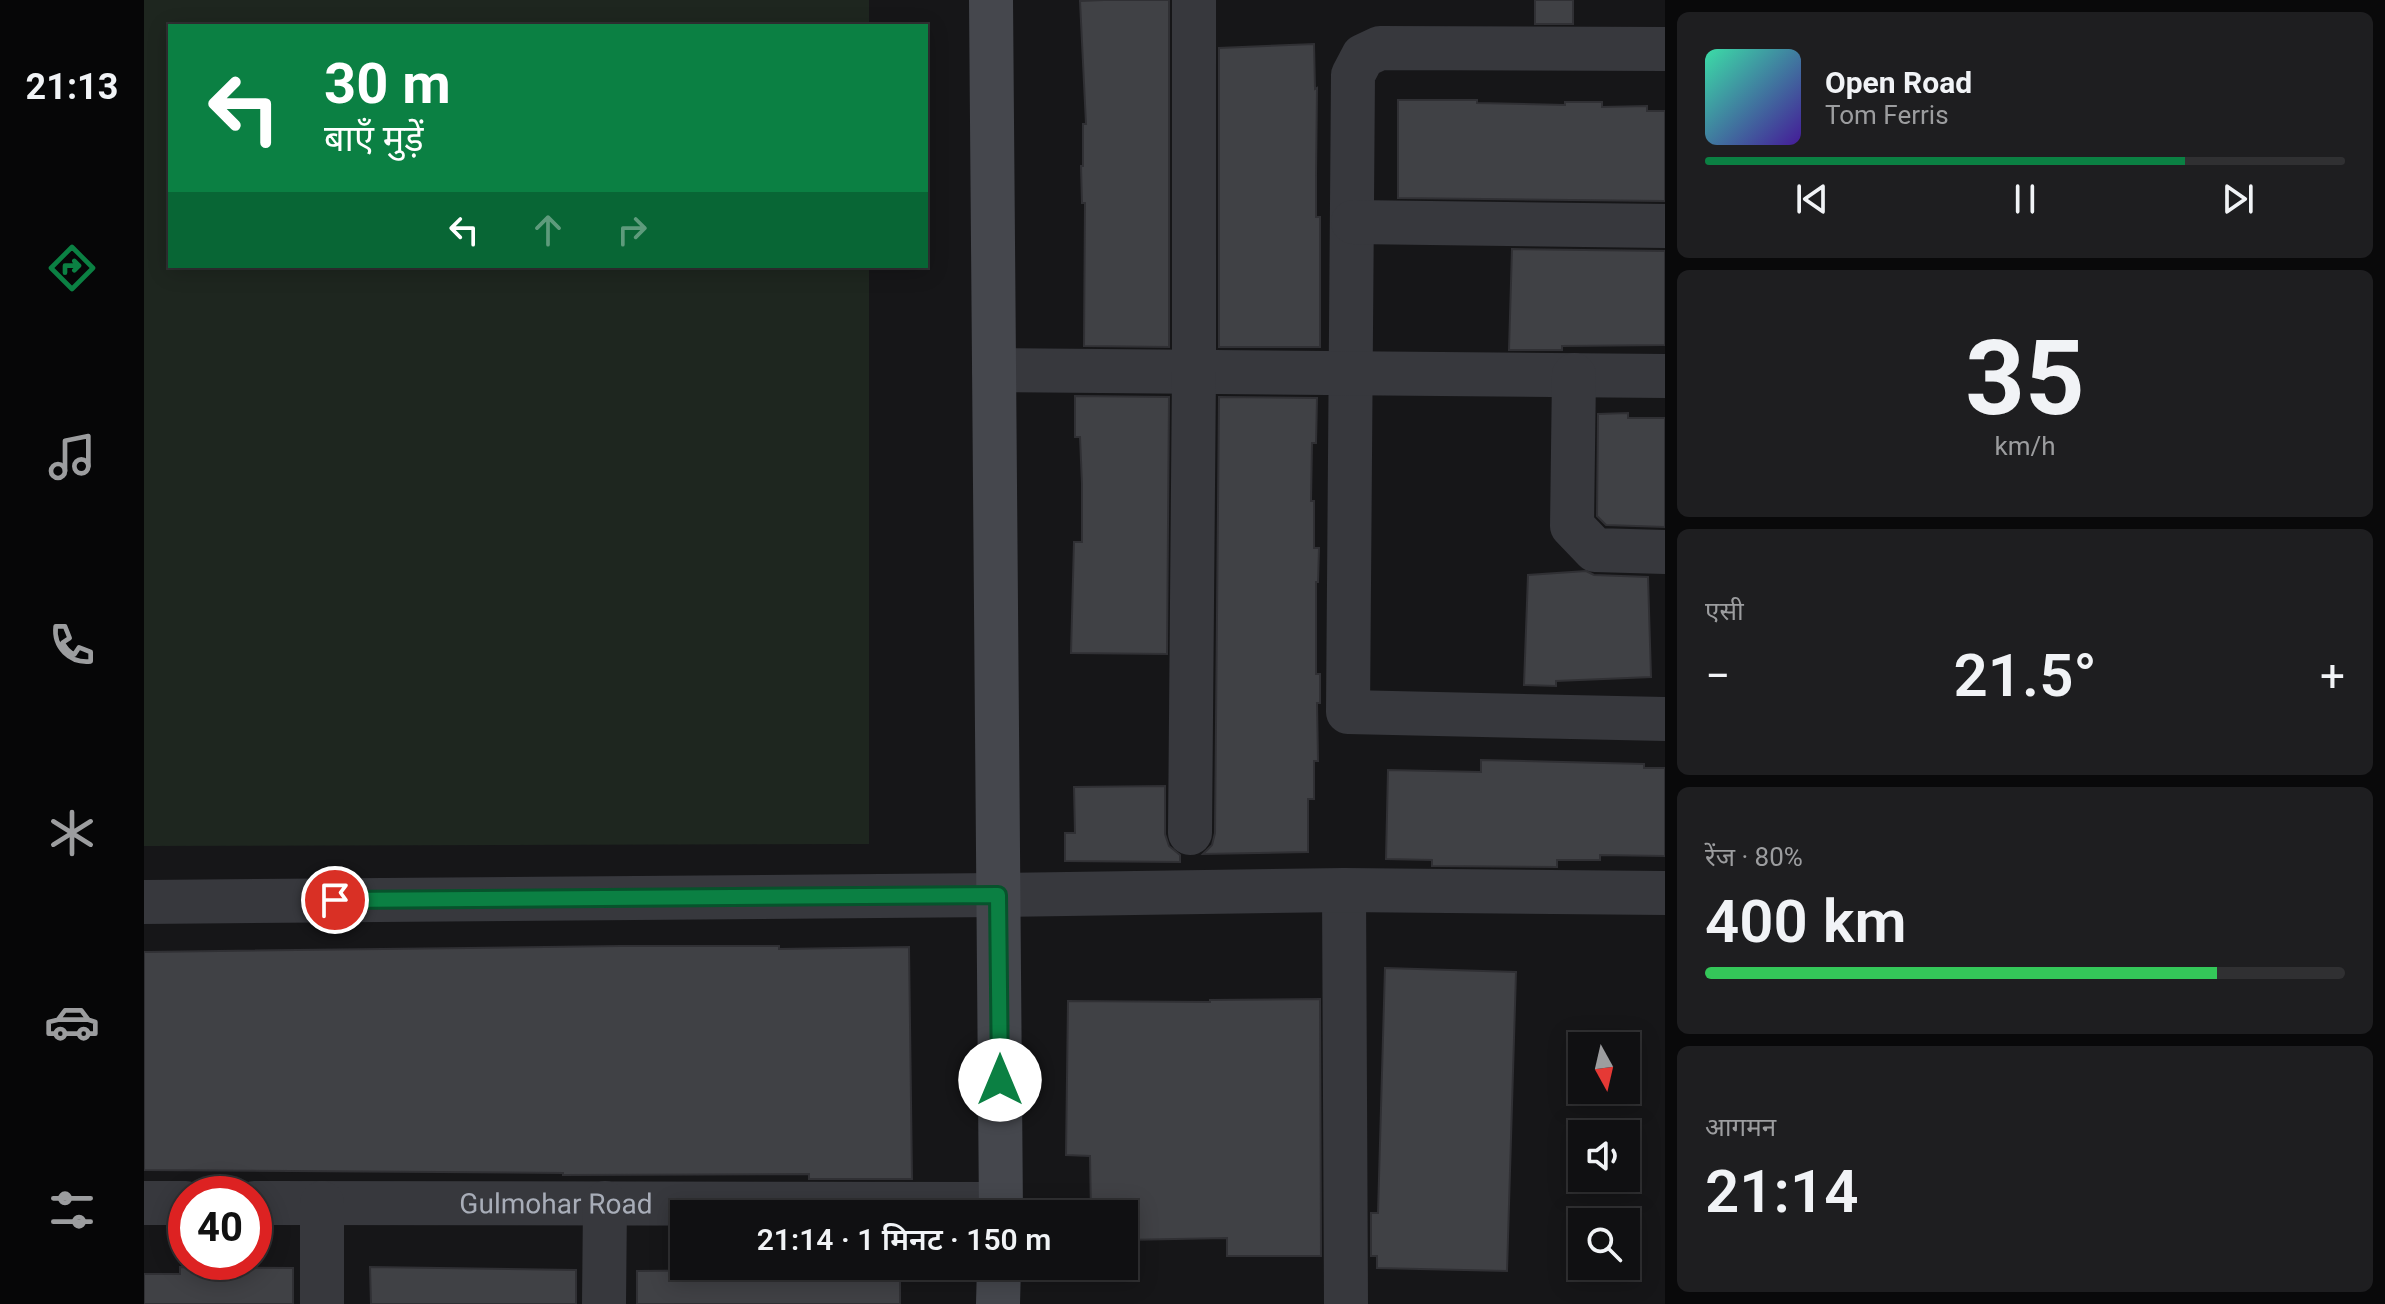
<!DOCTYPE html>
<html lang="hi">
<head>
<meta charset="utf-8">
<style>
  :root { --surface:#101012; --page:#1e1e20; --text:#f1f3f6; --muted:#9c9d9f; --line:#303032; --accent:#0b8043 }
  body { margin:0; font-family:Roboto,"Noto Sans Devanagari",sans-serif; background:var(--page); color:var(--text); height:100vh; display:flex; flex-direction:column; font-size:30px; white-space:nowrap }
  * { box-sizing:border-box; margin:0 }
  p { font-size:26px; color:var(--muted) }
  .icon { flex:none; width:44px; height:44px; fill:none; stroke:currentColor; stroke-width:2; stroke-linecap:round; stroke-linejoin:round }
  .map { position:relative; flex:1; overflow:hidden }
  .sheet { display:flex; flex-direction:column; gap:12px; padding:12px; background:#09090a; width:720px }
  .sheet>* { flex:none }
  .banner { position:absolute; left:24px; top:24px; width:760px; height:244px; border-radius:0px; box-shadow:0 4px 20px #0003,0 0 0 2px var(--line); background:#0b8043; color:#fff; overflow:hidden }
  .needle { width:52px; rotate:172deg }
  .fabs { position:absolute; left:1424px; top:1032px; display:grid; gap:16px }
  .fabs a { display:grid; place-items:center; width:72px; height:72px; border-radius:0px; background:var(--surface); box-shadow:0 4px 20px #0003,0 0 0 2px var(--line); font-size:40px }
  .speed { position:absolute; left:24px; top:1176px; display:flex; gap:16px; font-size:40px; font-weight:700; text-align:center }
  .speed>* { display:grid; place-content:center; width:104px; height:104px; border-radius:50%; background:var(--surface); box-shadow:0 4px 20px #0003,0 0 0 2px var(--line); line-height:1 }
  .speed .limit { border:12px solid #d22; background:#fff; color:#111 }
  .pin { position:absolute; display:grid; place-items:center; width:68px; height:68px; color:#fff; margin:-34px; border:4px solid #fff; border-radius:50%; box-shadow:0 2px 8px #0007 }
  .me { position:absolute; width:88px; margin:-44px; rotate:0deg; stroke-linejoin:round; filter:drop-shadow(0 0 6px #0008) }
  .turn { display:flex; align-items:center; gap:28px; height:168px; padding:0 24px; font-size:36px }
  .turn .icon { width:104px; height:104px; stroke-width:2.5 }
  .turn b { display:block; font-size:56px; line-height:68px }
  .lanes { display:flex; align-items:center; height:76px; padding:0 24px; background:#0003; justify-content:center; gap:40px; direction:ltr }
  .lanes .off { opacity:.35 }
  .big { font-size:60px; font-weight:600; line-height:1.1 }
  .sheet .card { flex:1; display:flex; flex-direction:column; justify-content:center; gap:12px; min-width:0; padding:0 28px; border-radius:12px; background:var(--page) }
  .sheet .dial { align-items:center; gap:0 }
  .dial b { font-size:104px; line-height:1 }
  .song { display:flex; align-items:center; gap:24px }
  .cover { width:96px; height:96px; border-radius:12px; background:linear-gradient(135deg,hsl(160 70% 55%),hsl(260 70% 35%)) }
  .played { height:8px; border-radius:4px; background:linear-gradient(90deg,var(--accent) 75%,var(--line) 75%) }
  .keys { display:flex; justify-content:space-around; direction:ltr }
  .heat { display:flex; justify-content:space-between; align-items:center; font-size:44px; direction:ltr }
  .charge { height:12px; border-radius:6px; background:linear-gradient(90deg,#34c759 80%,var(--line) 0) }
  .trip { position:absolute; left:526px; top:1200px; width:468px; height:80px; border-radius:0px; background:var(--surface); box-shadow:0 4px 20px #0003,0 0 0 2px var(--line); font-weight:600; line-height:80px; text-align:center }
  main { display:flex; flex:1; min-height:0 }
  .tab-bar { display:flex; flex-direction:column; width:144px; justify-content:space-around; align-items:center; background:#060607; color:var(--muted) }
  .tab-bar .icon { width:56px; height:56px }
  .tab-bar .on { color:var(--accent) }
  .tab-bar b { font-size:36px; color:var(--text) }
  .map>svg:first-child { display:block }
  .green { fill:#1e261f }
  .building { fill:#404145; stroke:#303034; stroke-width:2 }
  .lines { fill:none; stroke-linecap:round; stroke-linejoin:round }
  .street { stroke:#37383d; stroke-width:44 }
  .secondary { stroke:#45474d; stroke-width:44 }
  .route-casing { stroke:#07532c; stroke-width:20 }
  .route { stroke:#0b8043; stroke-width:14 }
  .labels { text-anchor:middle; stroke-width:8; stroke-linejoin:round; paint-order:stroke }
  .street-label { font-size:28px; fill:#a8adb8; stroke:#111113 }
</style>
</head>
<body>
<main>
<nav class="tab-bar">
<b>21:13</b>
<svg class="icon on" aria-label="directions" viewBox="0 0 24 24"><path d="M12 3l9 9-9 9-9-9zM9 14v-3h6M13 9l2 2-2 2"/></svg>
<svg class="icon" aria-label="music" viewBox="0 0 24 24"><path d="M9 18V5l10-2v13"/><circle cx="6" cy="18" r="3"/><circle cx="16" cy="16" r="3"/></svg>
<svg class="icon" aria-label="phone" viewBox="0 0 24 24"><path d="M5 4h4l2 5-3 2q2 4 5 5l2-3 5 2v4C11 20 4 13 5 4z"/></svg>
<svg class="icon" aria-label="climate" viewBox="0 0 24 24"><path d="M12 3v18M4 7l16 10M4 17L20 7"/></svg>
<svg class="icon" aria-label="car" viewBox="0 0 24 24"><path d="M5 17H2v-5l4-1 3-4h7l3 4 3 1v5h-3M9 17h6M6 11h13"/><circle cx="7" cy="17" r="2"/><circle cx="17" cy="17" r="2"/></svg>
<svg class="icon" aria-label="filters" viewBox="0 0 24 24"><path d="M4 7h16M4 17h16"/><circle cx="9" cy="7" r="2"/><circle cx="15" cy="17" r="2"/></svg>
</nav>
<div class="map">
<svg width="1521" height="1304" viewBox="0 0 1521 1304">
  <rect width="100%" height="100%" fill="#161618"/>
  <path class="green" d="M 0,0 L 725,0 L 725,26 L 26,26 L 26,266 L 725,266 L 725,844 L 0,846 Z"/>
  <g class="building">
    <path d="M 960,0 L 1025,0 L 1025,347 L 940,346 L 941,203 L 938,203 L 937,166 L 939,166 L 939,124 L 942,124 L 936,1 Z"/>
    <rect x="1391" y="0" width="38" height="24"/>
    <path d="M 1170,44 L 1171,89 L 1173,88 L 1172,176 L 1172,217 L 1176,217 L 1176,347 L 1075,347 L 1075,48 Z"/>
    <path d="M 1254,100 L 1333,100 L 1333,103 L 1421,105 L 1421,102 L 1458,102 L 1458,107 L 1503,106 L 1503,111 L 1521,111 L 1521,201 L 1254,198 Z"/>
    <path d="M 1368,249 L 1521,251 L 1521,345 L 1418,346 L 1418,350 L 1365,350 Z"/>
    <path d="M 931,396 L 1025,397 L 1023,654 L 927,653 L 930,542 L 938,542 L 938,484 L 936,437 L 931,437 Z"/>
    <path d="M 1075,397 L 1173,398 L 1172,443 L 1168,443 L 1167,501 L 1170,501 L 1170,548 L 1175,548 L 1174,582 L 1172,582 L 1172,674 L 1176,674 L 1176,703 L 1173,703 L 1174,761 L 1170,761 L 1170,799 L 1164,799 L 1164,852 L 1059,854 L 1068,845 L 1071,833 Z"/>
    <path d="M 1484,413 L 1484,418 L 1521,418 L 1521,527 L 1462,525 L 1453,516 L 1454,414 Z"/>
    <path d="M 1442,571 L 1450,575 L 1504,577 L 1507,677 L 1412,681 L 1412,686 L 1380,685 L 1384,575 Z"/>
    <path d="M 1337,760 L 1500,764 L 1500,768 L 1521,768 L 1521,856 L 1456,855 L 1456,860 L 1413,860 L 1413,867 L 1288,866 L 1288,860 L 1242,859 L 1244,770 L 1337,772 Z"/>
    <path d="M 1021,786 L 1021,834 L 1025,846 L 1036,855 L 1036,862 L 921,861 L 921,833 L 931,833 L 930,787 Z"/>
    <path d="M 476,946 L 635,946 L 635,949 L 765,947 L 768,1179 L 665,1179 L 665,1174 L 419,1175 L 419,1173 L 0,1170 L 0,952 Z"/>
    <path d="M 1241,968 L 1372,972 L 1363,1271 L 1233,1268 L 1233,1256 L 1227,1256 L 1227,1213 L 1234,1213 Z"/>
    <path d="M 1176,999 L 1177,1256 L 1083,1256 L 1083,1238 L 980,1240 L 980,1214 L 947,1214 L 946,1156 L 922,1155 L 924,1001 L 1066,1002 L 1066,1000 Z"/>
    <path d="M 36,1267 L 149,1268 L 149,1304 L 0,1304 L 0,1274 L 36,1274 Z"/>
    <path d="M 226,1267 L 432,1270 L 432,1304 L 227,1304 Z"/>
    <path d="M 598,1270 L 599,1272 L 756,1270 L 756,1304 L 493,1304 L 493,1271 Z"/>
  </g>
  <g class="lines">
    <g class="street">
      <path d="M 1521,49 L 1236,48 L 1219,56 L 1209,75 L 1204,712 L 1521,719"/>
      <path d="M 1209,222 L 1521,226"/>
      <path d="M 850,370 L 1521,376"/>
      <path d="M 1430,375 L 1428,526 L 1451,550 L 1521,552"/>
      <path d="M 1046,833 L 1050,371 L 1050,0"/>
      <path d="M 1200,890 L 1202,1304"/>
      <path d="M 0,902 L 854,895 L 1200,890 L 1521,893"/>
      <path d="M 0,1203 L 42,1203"/>
      <path id="s1" d="M 110,1203 L 857,1204"/>
      <path d="M 178,1203 L 178,1304"/>
      <path d="M 460,1304 L 461,1203"/>
    </g>
    <g class="secondary">
      <path d="M 847,0 L 857,1214"/>
      <path d="M 854,1304 L 855,1266"/>
    </g>
  </g>
  <g class="lines">
    <defs>
      <path id="route" d="M 191,900 L 854,895 L 856,1080"/>
    </defs>
    <use href="#route" class="route-casing"/>
    <use href="#route" class="route"/>
  </g>
  <g class="labels">
    <g class="street-label">
      <text dy="10" stroke="none"><textPath href="#s1" startOffset="302">Gulmohar Road</textPath></text>
    </g>
  </g>
</svg>
<div class="fabs">
<a><svg class="needle" viewBox="-14 -14 28 28"><path d="M0-13l5 13h-10z" fill="#e53935"/><path d="M0 13l5-13h-10z" fill="#9c9d9f"/></svg></a>
<a><svg class="icon" aria-label="sound" viewBox="0 0 24 24"><path d="M4 9h4l5-4v14l-5-4H4zM17 9q2 3 0 6"/></svg></a>
<a><svg class="icon" aria-label="search" viewBox="0 0 24 24"><circle cx="10" cy="10" r="6"/><path d="M15 15l6 6"/></svg></a>
</div>
<div class="speed"><div class="limit">40</div></div>
<div class="pin" style="left:191px;top:900px;background:#d93025"><svg class="icon" aria-label="arrive" viewBox="0 0 24 24"><path d="M6 21V4h12l-3 4 3 4H6"/></svg></div>
<svg class="me" style="left:856px;top:1080px" viewBox="-20 -20 40 40"><circle r="19" fill="#fff"/><path d="M0-13L10 11 0 6-10 11z" fill="#0b8043"/></svg>
<div class="trip">21:14 · 1 मिनट · 150 m</div>
<div class="banner">
<div class="turn"><svg class="icon" aria-label="left" viewBox="0 0 24 24"><path d="M17 20v-9H6M10 6l-5 5 5 5"/></svg><div><b>30 m</b>बाएँ मुड़ें</div></div>
<div class="lanes"><svg class="icon" aria-label="left" viewBox="0 0 24 24"><path d="M17 20v-9H6M10 6l-5 5 5 5"/></svg><svg class="icon off" aria-label="ahead" viewBox="0 0 24 24"><path d="M12 20V5M6 11l6-6 6 6"/></svg><svg class="icon off" aria-label="right" viewBox="0 0 24 24"><path d="M7 20v-9h11M14 6l5 5-5 5"/></svg></div>
</div>
</div>
<section class="sheet">
<div class="card">
<div class="song"><i class="cover"></i><div><b>Open Road</b><p>Tom Ferris</p></div></div>
<div class="played"></div>
<div class="keys"><svg class="icon" aria-label="previous" viewBox="0 0 24 24"><path d="M18 5L8 12l10 7zM5 5v14"/></svg><svg class="icon" aria-label="pause" viewBox="0 0 24 24"><path d="M8 5v14M16 5v14"/></svg><svg class="icon" aria-label="next" viewBox="0 0 24 24"><path d="M6 5l10 7-10 7zM19 5v14"/></svg></div>
</div>
<div class="card dial"><b>35</b><p>km/h</p></div>
<div class="card"><p>एसी</p>
<div class="heat"><a>−</a><b class="big">21.5°</b><a>+</a></div>
</div>
<div class="card"><p>रेंज · 80%</p><b class="big">400 km</b><div class="charge"></div></div>
<div class="card"><p>आगमन</p><b class="big">21:14</b></div>
</section>
</main>
</body>
</html>
